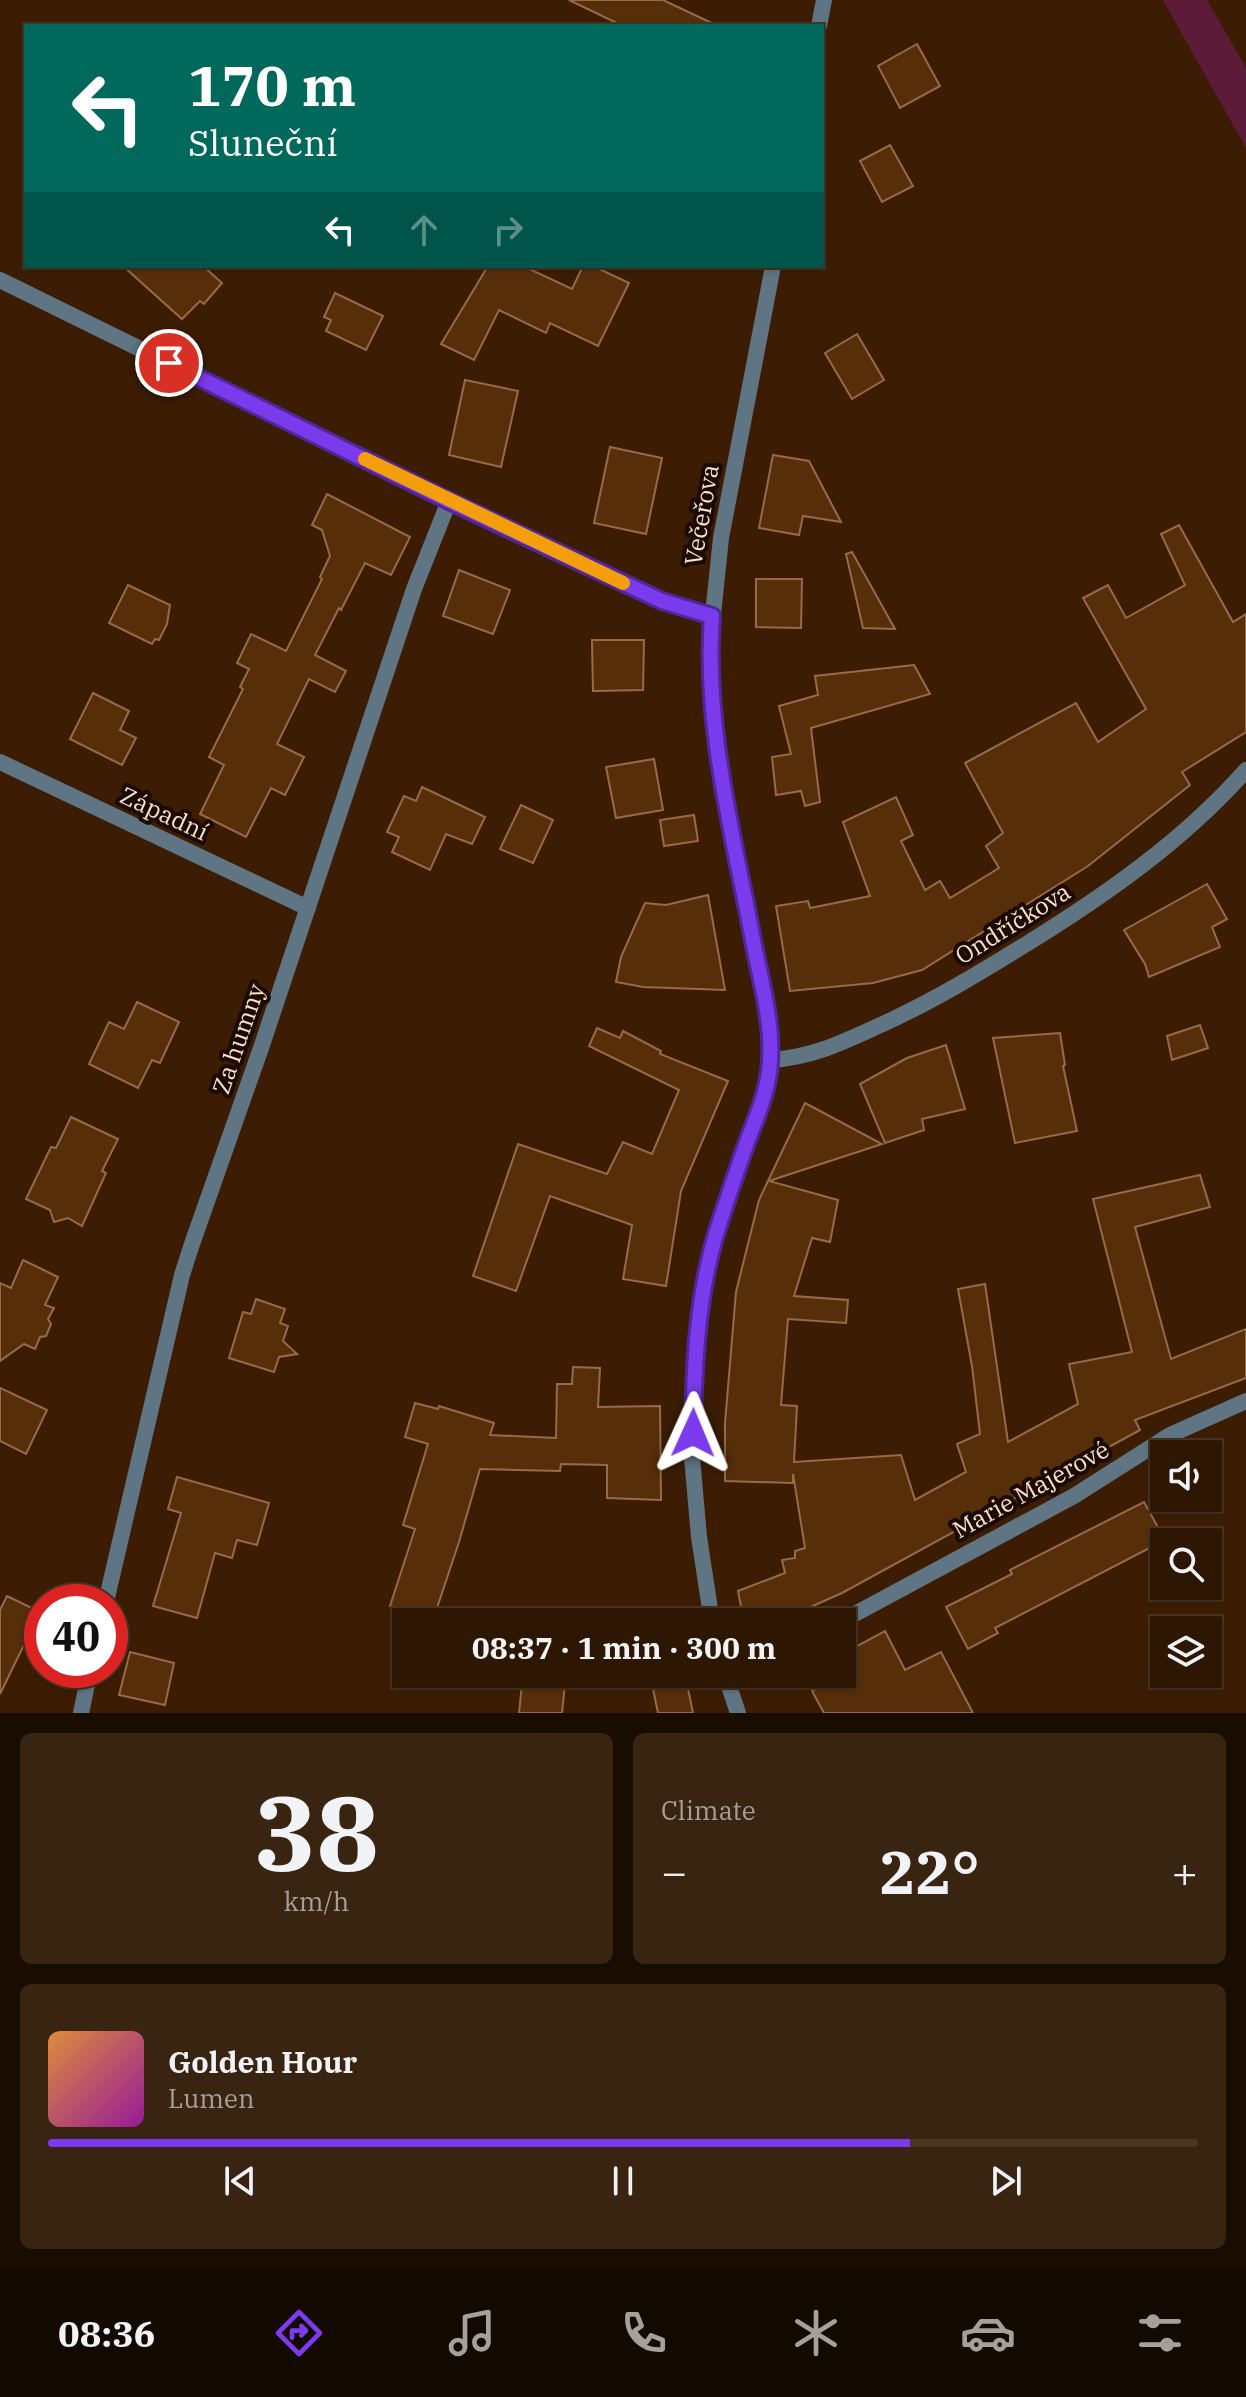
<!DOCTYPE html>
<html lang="en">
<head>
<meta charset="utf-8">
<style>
  :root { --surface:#2d1602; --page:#392311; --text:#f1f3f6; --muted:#a79f99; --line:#483524; --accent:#7c3aed }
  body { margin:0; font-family:"IBM Plex Serif",serif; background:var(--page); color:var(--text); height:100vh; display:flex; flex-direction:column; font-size:30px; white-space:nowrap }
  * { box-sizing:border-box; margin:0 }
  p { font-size:26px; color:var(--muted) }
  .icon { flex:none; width:44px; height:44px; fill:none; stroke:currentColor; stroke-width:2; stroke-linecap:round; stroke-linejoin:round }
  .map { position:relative; height:1713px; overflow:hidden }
  .side { display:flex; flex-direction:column; gap:20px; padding:20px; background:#190c01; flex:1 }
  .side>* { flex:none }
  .top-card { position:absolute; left:24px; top:24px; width:800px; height:244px; border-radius:0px; box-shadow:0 2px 6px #0004,0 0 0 2px var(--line); background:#00695c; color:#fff; overflow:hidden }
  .tools { position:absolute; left:1150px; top:1440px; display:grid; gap:16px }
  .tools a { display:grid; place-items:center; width:72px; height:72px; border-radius:0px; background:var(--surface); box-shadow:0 2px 6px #0004,0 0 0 2px var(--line); font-size:40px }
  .speed { position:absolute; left:24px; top:1584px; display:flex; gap:16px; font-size:40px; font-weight:700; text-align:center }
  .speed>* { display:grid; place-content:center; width:104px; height:104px; border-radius:50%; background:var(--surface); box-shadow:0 2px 6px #0004,0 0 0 2px var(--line); line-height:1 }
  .speed .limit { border:12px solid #d22; background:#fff; color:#111 }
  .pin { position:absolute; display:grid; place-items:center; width:68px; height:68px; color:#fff; margin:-34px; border:4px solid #fff; border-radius:50%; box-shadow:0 2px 8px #0007 }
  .me { position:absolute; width:88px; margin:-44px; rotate:1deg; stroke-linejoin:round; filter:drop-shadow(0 0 6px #0008) }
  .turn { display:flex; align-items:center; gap:28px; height:168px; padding:0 32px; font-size:36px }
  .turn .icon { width:104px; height:104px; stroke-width:2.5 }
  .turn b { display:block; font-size:56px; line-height:68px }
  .lanes { display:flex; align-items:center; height:76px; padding:0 32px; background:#0003; justify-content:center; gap:40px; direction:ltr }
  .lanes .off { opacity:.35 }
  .big { font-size:60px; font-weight:800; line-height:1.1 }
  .side .card { flex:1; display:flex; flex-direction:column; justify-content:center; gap:12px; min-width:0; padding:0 28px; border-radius:12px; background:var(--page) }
  .side .dial { align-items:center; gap:0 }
  .dial b { font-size:104px; line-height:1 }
  .song { display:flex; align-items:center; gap:24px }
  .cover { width:96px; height:96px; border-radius:12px; background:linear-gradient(135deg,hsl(30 70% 55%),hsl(300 70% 35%)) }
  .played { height:8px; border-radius:4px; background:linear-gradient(90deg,var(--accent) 75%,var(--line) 75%) }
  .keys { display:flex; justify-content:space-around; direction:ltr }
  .heat { display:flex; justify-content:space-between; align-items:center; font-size:44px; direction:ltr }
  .side .tiles { flex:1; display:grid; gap:20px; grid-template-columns:1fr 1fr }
  .card:last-child { grid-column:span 2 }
  .trip { position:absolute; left:392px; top:1608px; width:464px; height:80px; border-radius:0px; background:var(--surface); box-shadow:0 2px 6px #0004,0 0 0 2px var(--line); font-weight:800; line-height:80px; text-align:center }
  .tabs { display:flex; height:128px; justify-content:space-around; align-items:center; background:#120901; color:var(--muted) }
  .tabs .icon { width:56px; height:56px }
  .tabs .active { color:var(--accent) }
  .tabs b { font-size:36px; color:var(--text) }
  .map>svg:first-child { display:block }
  .green { fill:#5c1b38 }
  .building { fill:#572e0a; stroke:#986a49; stroke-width:2 }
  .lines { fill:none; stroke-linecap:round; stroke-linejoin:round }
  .minor { stroke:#5f7583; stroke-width:16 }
  .tertiary { stroke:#5f7583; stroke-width:16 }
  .route-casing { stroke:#51269a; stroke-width:20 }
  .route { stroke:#7c3aed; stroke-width:14 }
  .slow { stroke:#f59e0b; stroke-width:14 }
  .labels { text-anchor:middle; stroke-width:8; stroke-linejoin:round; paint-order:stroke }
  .street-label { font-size:24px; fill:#fbe0ce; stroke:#1b0a01 }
</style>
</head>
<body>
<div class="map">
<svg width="1246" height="1713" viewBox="0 0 1246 1713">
  <rect width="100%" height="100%" fill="#3c1d03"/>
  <path class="green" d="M 1163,0 L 1207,0 L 1246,68 L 1246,148 Z"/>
  <g class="building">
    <path d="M 569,0 L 663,0 L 718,26 L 623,26 Z"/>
    <path d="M 917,44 L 940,86 L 900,108 L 878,66 Z"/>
    <path d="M 890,145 L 913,186 L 882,202 L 860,161 Z"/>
    <path d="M 123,266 L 203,266 L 222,283 L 204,304 L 200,301 L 182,319 Z"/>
    <path d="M 488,266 L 523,266 L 572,289 L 583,266 L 593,266 L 629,283 L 598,346 L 550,323 L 546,333 L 499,310 L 474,360 L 441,344 Z"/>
    <path d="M 335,293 L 383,316 L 366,350 L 326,331 L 331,320 L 324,317 Z"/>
    <path d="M 857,334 L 884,380 L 852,399 L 825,353 Z"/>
    <path d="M 465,380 L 518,391 L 501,467 L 449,455 Z"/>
    <path d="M 610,447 L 662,458 L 646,534 L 594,523 Z"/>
    <path d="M 773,455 L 809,461 L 841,522 L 803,516 L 799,535 L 759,528 Z"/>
    <path d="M 327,494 L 410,537 L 391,575 L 365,563 L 341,610 L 339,608 L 315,655 L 346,671 L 335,692 L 309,679 L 277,744 L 304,757 L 285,795 L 271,788 L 246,837 L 200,814 L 224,765 L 209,757 L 243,689 L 240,687 L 249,669 L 237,663 L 251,634 L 286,651 L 322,579 L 320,577 L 330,556 L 322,530 L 312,525 Z"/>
    <path d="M 1179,525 L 1233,622 L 1246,614 L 1246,732 L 1182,772 L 1190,785 L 1088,866 L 922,970 L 873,983 L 790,991 L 776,906 L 808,901 L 810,908 L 870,896 L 843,822 L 896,797 L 913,835 L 901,841 L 925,890 L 940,881 L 950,898 L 999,868 L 986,846 L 1003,833 L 965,763 L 1076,703 L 1098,742 L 1146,709 L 1083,598 L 1108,585 L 1126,618 L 1185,585 L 1161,534 Z"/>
    <path d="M 852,552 L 895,629 L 863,628 L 846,554 Z"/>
    <path d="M 459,570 L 510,590 L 493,634 L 443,616 Z"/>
    <path d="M 756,579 L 802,579 L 801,628 L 756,627 Z"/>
    <path d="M 128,585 L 170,605 L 167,624 L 159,640 L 155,639 L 152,644 L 109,623 Z"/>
    <path d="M 592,640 L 644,640 L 643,690 L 593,691 Z"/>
    <path d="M 914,665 L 930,694 L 811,728 L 820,802 L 805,806 L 801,791 L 776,795 L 772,757 L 791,754 L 779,706 L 818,695 L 815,676 Z"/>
    <path d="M 93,693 L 129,711 L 120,730 L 136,738 L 122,765 L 70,739 Z"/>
    <path d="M 654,759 L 663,810 L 616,818 L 606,767 Z"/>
    <path d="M 422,787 L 485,817 L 472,844 L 446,834 L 430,870 L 392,852 L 399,837 L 387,832 L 404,796 L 416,801 Z"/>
    <path d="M 521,805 L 553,820 L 533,863 L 500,849 Z"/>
    <path d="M 694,815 L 698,841 L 664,846 L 660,820 Z"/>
    <path d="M 1207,884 L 1227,919 L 1212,927 L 1220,947 L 1149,977 L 1145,964 L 1124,930 Z"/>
    <path d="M 708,895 L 725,990 L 643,987 L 616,982 L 621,957 L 645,903 L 666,905 Z"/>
    <path d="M 137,1002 L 179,1022 L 160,1063 L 152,1060 L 138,1088 L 89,1064 L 109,1022 L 124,1029 Z"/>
    <path d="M 1200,1025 L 1208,1048 L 1172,1060 L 1167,1036 Z"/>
    <path d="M 597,1028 L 620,1038 L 623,1031 L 661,1051 L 660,1054 L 728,1081 L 681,1191 L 666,1286 L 623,1279 L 632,1225 L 550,1196 L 516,1291 L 473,1276 L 518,1144 L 607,1174 L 623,1142 L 652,1154 L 679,1090 L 589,1046 Z"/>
    <path d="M 1060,1033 L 1065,1065 L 1063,1066 L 1077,1131 L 1015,1143 L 993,1038 Z"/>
    <path d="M 946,1045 L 965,1109 L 922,1119 L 924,1130 L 885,1143 L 860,1084 L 907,1058 Z"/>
    <path d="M 805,1103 L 882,1144 L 769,1181 L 838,1200 L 830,1242 L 812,1238 L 794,1296 L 848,1300 L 846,1323 L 788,1319 L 781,1405 L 797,1406 L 794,1462 L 901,1455 L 915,1500 L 966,1472 L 957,1444 L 980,1434 L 972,1366 L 958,1289 L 985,1284 L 1008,1442 L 1078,1404 L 1069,1364 L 1132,1352 L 1093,1199 L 1200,1175 L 1210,1207 L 1135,1227 L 1171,1359 L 1246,1329 L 1246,1378 L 1135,1420 L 1140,1430 L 842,1593 L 777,1622 L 744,1622 L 738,1591 L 785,1573 L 782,1560 L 795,1558 L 795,1551 L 805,1548 L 793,1474 L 793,1483 L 725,1481 L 725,1423 L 736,1292 L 759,1200 Z"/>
    <path d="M 71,1117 L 118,1139 L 102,1171 L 106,1173 L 82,1226 L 68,1218 L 54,1222 L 50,1210 L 26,1199 L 51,1147 L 56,1148 Z"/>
    <path d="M 23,1260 L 58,1277 L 45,1305 L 54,1308 L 48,1319 L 51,1324 L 46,1336 L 40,1337 L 35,1349 L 24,1344 L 0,1361 L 0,1283 L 11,1288 Z"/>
    <path d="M 256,1299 L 285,1309 L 280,1323 L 288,1326 L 283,1341 L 297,1354 L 279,1357 L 274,1372 L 229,1358 L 243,1312 L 251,1314 Z"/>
    <path d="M 573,1367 L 600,1368 L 598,1407 L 660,1406 L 661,1500 L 607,1498 L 607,1465 L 561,1464 L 560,1471 L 480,1469 L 459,1542 L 433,1620 L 390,1606 L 415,1529 L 403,1525 L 428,1444 L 405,1437 L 415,1403 L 438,1409 L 439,1406 L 494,1423 L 490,1435 L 556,1438 L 557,1384 L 572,1384 Z"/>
    <path d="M 0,1388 L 47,1410 L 26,1454 L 0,1441 Z"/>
    <path d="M 177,1477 L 269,1503 L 257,1545 L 237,1540 L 232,1558 L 215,1553 L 197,1618 L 153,1606 L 181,1513 L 168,1509 Z"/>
    <path d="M 1144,1502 L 1165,1540 L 995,1628 L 998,1633 L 968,1649 L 946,1607 L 1012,1574 L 1010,1570 Z"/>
    <path d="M 7,1596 L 40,1612 L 0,1694 L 0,1610 Z"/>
    <path d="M 885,1631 L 905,1670 L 941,1652 L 973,1713 L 824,1713 L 812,1691 L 830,1682 L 827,1674 L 842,1674 L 842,1654 Z"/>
    <path d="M 130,1652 L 174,1663 L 165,1705 L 119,1695 Z"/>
    <path d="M 523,1674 L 566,1674 L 562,1713 L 519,1713 Z"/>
    <path d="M 650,1674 L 685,1674 L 693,1713 L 658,1713 Z"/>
  </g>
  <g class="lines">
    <g class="minor">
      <path d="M 0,280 L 449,501 L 662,601 L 712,616"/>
      <path d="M 0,762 L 308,908"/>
      <path d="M 771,1060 C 815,1057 845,1041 885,1023 C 935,1000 981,972 1028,943 C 1107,894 1184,840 1246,770"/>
      <path d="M 106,1602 L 182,1275 L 192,1244 L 261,1048 L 414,589 L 449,501"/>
      <path d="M 840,1622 L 1074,1496 L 1170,1435 L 1246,1401"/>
      <path d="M 81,1713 L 90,1670"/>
    </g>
    <g class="tertiary">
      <path d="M 819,26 L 824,0"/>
      <path d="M 712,1622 L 699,1537 L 692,1457 L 694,1385 L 697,1334 L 708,1270 L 715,1237 L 763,1099 L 771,1060 L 765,1002 L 719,762 L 712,716 L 710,643 L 721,538 L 773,266"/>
      <path d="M 725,1674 L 738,1713"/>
    </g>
  </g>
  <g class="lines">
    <defs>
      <path id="route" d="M 169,363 L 449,501 L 662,601 L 712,616 C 704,724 732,830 752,935 C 759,975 773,1019 770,1061 C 769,1089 757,1116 747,1142 C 736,1173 726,1203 716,1234 C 697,1298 694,1366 693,1433"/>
    </defs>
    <use href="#route" class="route-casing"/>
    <use href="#route" class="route"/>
    <path class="slow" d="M 365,459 L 623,583"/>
  </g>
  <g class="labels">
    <g class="street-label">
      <text transform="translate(702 515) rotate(-80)" y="8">Večeřova</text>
      <text transform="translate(164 814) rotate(25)" y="8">Západní</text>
      <text transform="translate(1013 924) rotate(-32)" y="8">Ondříčkova</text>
      <text transform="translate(239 1039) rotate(-71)" y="8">Za humny</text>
      <text transform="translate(1031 1490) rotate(-29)" y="8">Marie Majerové</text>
    </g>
  </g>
</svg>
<div class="tools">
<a><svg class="icon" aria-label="sound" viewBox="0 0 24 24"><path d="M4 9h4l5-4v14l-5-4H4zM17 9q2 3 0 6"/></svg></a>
<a><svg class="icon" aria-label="search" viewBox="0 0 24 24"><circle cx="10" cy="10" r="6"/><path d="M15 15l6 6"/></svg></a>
<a><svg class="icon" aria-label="layers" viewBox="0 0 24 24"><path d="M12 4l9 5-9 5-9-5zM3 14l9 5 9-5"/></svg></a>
</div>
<div class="speed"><div class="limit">40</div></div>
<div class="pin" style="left:169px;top:363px;background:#d93025"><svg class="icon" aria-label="arrive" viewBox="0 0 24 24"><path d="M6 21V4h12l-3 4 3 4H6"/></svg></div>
<svg class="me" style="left:693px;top:1433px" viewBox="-20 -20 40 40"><path d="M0-17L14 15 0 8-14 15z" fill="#7c3aed" stroke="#fff" stroke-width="4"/></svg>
<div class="trip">08:37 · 1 min · 300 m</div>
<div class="top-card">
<div class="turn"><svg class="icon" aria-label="left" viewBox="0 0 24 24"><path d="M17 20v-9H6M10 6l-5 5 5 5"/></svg><div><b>170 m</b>Sluneční</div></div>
<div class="lanes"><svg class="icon" aria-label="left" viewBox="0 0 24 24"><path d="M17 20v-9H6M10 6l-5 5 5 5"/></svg><svg class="icon off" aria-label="ahead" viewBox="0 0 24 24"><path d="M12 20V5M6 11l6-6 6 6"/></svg><svg class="icon off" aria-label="right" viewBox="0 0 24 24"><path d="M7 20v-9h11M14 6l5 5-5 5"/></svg></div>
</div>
</div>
<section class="side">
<div class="tiles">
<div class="card dial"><b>38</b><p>km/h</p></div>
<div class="card"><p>Climate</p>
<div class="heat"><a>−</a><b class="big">22°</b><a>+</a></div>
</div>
<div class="card">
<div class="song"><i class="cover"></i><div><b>Golden Hour</b><p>Lumen</p></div></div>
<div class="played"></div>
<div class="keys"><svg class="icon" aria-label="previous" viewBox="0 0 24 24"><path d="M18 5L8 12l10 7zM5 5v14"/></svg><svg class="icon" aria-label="pause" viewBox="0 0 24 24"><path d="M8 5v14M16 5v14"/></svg><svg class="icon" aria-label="next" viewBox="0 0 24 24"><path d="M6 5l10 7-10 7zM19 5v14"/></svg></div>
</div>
</div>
</section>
<nav class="tabs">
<b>08:36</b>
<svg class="icon active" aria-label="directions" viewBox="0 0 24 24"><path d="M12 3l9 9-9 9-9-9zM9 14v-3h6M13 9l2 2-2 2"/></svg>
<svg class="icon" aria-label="music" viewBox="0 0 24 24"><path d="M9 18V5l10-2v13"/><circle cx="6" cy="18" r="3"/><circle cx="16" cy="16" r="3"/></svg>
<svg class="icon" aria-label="phone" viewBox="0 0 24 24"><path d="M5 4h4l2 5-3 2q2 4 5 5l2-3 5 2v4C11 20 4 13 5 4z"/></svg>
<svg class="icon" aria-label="climate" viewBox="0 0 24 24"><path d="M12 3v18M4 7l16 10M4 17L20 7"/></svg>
<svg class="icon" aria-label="car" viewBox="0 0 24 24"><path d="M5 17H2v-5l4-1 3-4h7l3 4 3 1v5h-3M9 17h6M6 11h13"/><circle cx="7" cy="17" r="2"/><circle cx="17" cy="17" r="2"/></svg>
<svg class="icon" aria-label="filters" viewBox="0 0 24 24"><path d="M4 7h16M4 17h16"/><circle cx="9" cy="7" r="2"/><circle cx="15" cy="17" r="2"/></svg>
</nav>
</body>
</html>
